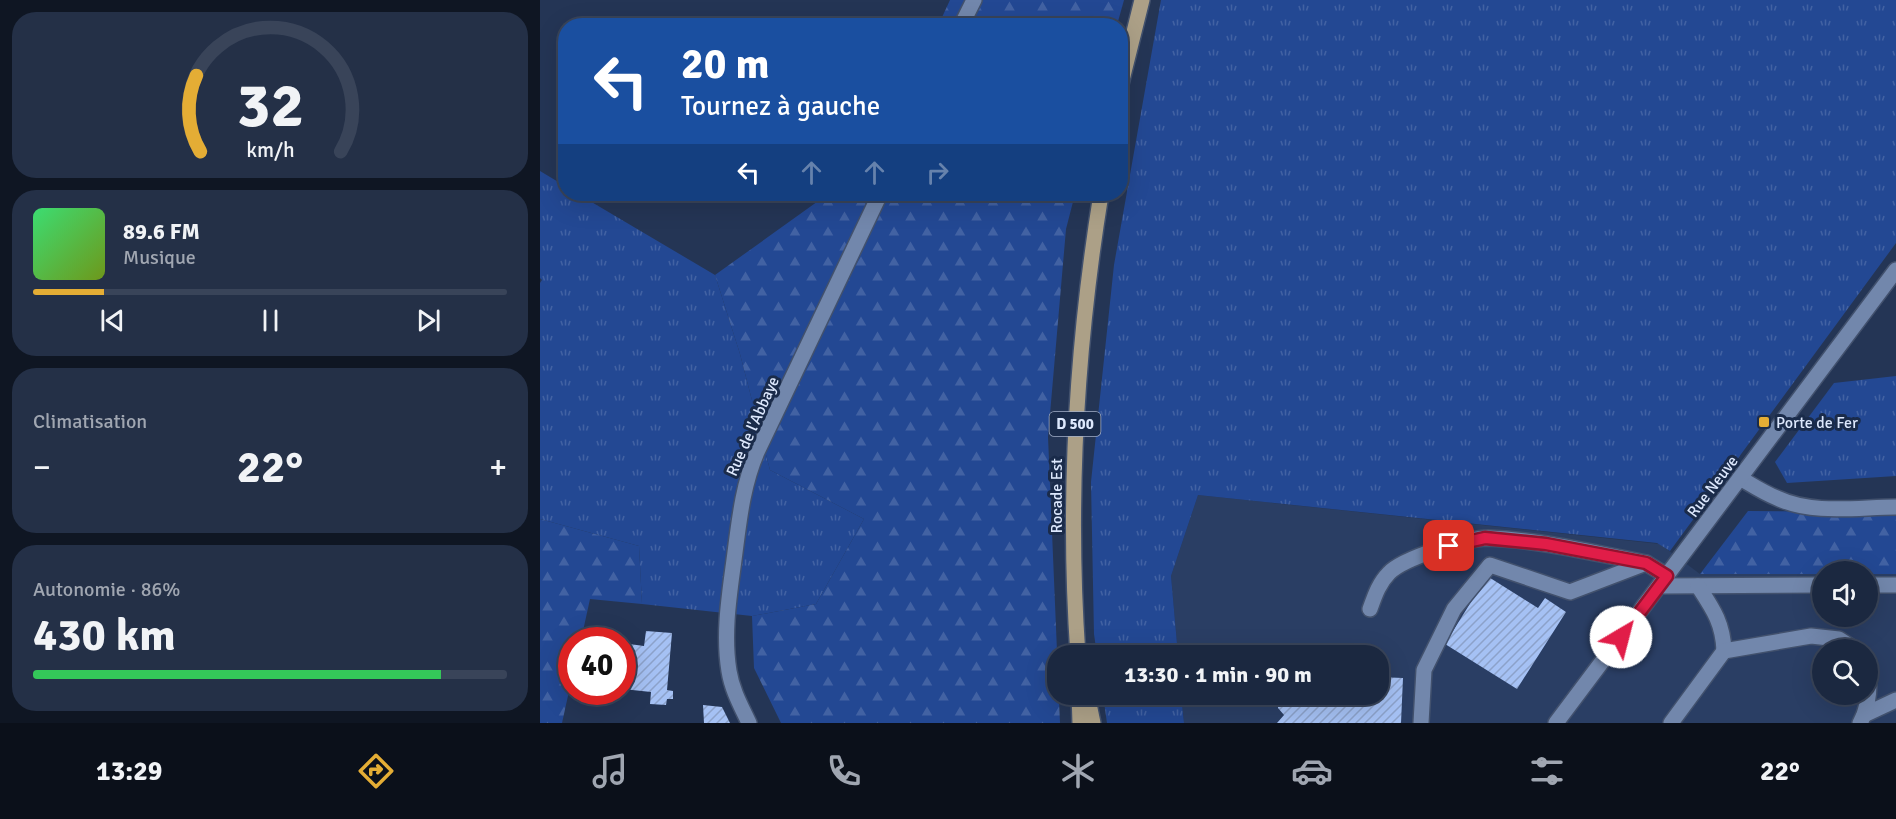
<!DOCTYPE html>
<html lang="fr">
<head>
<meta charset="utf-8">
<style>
  :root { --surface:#1b2840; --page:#243047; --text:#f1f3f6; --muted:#a0a6b1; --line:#394459; --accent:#e4ad35 }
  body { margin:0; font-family:Signika,sans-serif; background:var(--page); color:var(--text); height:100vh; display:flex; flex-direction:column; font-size:22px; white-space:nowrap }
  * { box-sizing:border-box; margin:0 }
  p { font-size:20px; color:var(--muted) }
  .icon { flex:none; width:33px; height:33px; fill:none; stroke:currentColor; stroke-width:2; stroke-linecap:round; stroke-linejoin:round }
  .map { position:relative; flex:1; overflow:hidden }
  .details { display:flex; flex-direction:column; gap:12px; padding:12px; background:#0f1623; width:540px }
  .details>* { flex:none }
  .hud { position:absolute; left:18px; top:18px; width:570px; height:183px; border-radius:24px; box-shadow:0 6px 24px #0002,0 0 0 2px var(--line); background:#1a4fa0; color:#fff; overflow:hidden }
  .controls { position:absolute; left:1272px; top:561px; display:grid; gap:12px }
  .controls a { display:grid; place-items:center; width:66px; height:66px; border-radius:50%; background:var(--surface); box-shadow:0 6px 24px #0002,0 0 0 2px var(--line); font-size:30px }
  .speed { position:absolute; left:18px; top:627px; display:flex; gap:12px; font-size:30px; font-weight:700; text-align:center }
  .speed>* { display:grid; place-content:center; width:78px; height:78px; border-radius:50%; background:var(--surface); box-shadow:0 6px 24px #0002,0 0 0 2px var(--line); line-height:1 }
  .speed .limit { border:9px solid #d22; background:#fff; color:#111 }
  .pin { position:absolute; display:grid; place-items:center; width:51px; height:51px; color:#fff; margin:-26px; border-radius:12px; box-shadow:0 3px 9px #0006 }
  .me { position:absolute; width:66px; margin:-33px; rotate:37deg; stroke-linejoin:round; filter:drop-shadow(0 0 4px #0008) }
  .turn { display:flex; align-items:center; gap:21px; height:126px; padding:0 24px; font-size:27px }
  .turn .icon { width:78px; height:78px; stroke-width:2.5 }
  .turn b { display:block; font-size:42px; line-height:51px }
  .lanes { display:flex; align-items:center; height:57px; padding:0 24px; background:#0003; justify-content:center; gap:30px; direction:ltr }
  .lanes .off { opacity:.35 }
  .big { font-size:45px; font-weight:800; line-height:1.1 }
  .details .tile { flex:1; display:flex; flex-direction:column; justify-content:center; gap:9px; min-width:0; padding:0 21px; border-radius:24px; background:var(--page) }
  .details .dial { align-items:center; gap:0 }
  .dial svg { height:156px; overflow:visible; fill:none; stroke:var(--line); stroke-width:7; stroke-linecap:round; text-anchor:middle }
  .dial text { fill:var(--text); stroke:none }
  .song { display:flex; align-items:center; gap:18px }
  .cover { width:72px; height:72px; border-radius:9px; background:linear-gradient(135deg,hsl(140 70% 55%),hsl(80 70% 35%)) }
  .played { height:6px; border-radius:3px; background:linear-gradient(90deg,var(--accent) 15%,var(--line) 15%) }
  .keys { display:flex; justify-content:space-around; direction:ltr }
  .heat { display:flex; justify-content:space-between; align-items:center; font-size:33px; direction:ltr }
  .charge { height:9px; border-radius:4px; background:linear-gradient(90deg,#34c759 86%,var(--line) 0) }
  .trip { position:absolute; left:507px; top:645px; width:342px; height:60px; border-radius:24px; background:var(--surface); box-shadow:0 6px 24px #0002,0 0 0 2px var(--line); font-weight:800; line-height:60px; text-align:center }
  .menu { display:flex; height:96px; justify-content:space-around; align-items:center; background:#0b101a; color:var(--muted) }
  .menu .icon { width:42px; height:42px }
  .menu .selected { color:var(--accent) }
  .menu b { font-size:27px; color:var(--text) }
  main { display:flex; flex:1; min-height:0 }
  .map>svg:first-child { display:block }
  .built { fill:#2a3e64; fill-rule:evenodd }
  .grass { fill:url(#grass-tufts) }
  .forest { fill:url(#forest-firs) }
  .building { fill:url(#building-hatch) }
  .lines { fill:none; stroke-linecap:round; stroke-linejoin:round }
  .minor-casing { stroke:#42516d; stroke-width:18 }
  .major-casing { stroke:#42516d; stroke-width:18 }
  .minor { stroke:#7287ac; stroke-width:15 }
  .major { stroke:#aca087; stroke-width:15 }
  .route-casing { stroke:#92132f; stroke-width:15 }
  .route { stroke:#e11d48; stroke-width:10 }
  .poi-dot { fill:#e4ad35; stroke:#1a2b4a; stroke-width:2 }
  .labels { text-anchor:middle; stroke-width:6; stroke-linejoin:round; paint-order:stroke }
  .shield { fill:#1a2b4a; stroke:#a2afc7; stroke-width:1.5 }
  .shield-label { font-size:15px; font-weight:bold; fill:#dde8fd }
  .poi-label { font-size:16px; fill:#dde8fd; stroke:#1a2b4a; text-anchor:start }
  .street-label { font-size:16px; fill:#dde8fd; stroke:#1a2b4a }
</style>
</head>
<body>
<main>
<section class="details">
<div class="tile dial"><svg viewBox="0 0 100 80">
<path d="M14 69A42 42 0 1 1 86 69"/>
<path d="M14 69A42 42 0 0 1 12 30" stroke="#e4ad35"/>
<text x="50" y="56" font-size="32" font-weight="700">32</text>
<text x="50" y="72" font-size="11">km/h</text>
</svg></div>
<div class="tile">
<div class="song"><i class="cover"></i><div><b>89.6 FM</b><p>Musique</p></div></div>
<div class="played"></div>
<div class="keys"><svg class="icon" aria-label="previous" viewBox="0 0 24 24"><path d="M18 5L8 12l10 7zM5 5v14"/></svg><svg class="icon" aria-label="pause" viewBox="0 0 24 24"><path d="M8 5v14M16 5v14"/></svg><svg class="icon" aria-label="next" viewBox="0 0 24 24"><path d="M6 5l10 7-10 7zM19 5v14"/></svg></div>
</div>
<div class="tile"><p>Climatisation</p>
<div class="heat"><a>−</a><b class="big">22°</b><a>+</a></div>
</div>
<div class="tile"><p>Autonomie · 86%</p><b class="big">430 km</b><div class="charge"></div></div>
</section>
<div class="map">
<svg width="1356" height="723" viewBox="0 0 1356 723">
  <defs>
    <pattern id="grass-tufts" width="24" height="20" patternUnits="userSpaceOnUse" patternTransform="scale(1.5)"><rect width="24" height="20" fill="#234893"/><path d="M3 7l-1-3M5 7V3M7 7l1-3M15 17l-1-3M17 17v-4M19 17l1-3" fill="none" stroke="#4262a3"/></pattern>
    <pattern id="forest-firs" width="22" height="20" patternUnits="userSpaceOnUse" patternTransform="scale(1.5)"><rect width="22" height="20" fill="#234893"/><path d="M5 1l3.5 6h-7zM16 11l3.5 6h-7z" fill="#4262a3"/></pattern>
    <pattern id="building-hatch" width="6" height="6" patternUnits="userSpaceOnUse" patternTransform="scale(1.5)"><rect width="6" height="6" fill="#a5c1f4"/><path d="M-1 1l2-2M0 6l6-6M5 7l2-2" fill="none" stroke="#8ca2ca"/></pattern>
  </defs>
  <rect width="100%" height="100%" fill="#243555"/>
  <path class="built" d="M 658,495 L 1120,544 L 1160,574 L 1282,574 L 1282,616 L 1328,616 L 1328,574 L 1356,574 L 1356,723 L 644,723 L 641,695 L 838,694 L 838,656 L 638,655 L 631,576 ZM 1282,650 L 1328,650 L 1328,694 L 1282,694 Z"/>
  <g class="grass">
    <path d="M 621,0 L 1356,0 L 1356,243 L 1130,551 L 1117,543 L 658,495 L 631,576 L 638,655 L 557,655 L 554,634 L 551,482 L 574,265 Z"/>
    <path d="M 0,171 L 25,186 L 26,194 L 38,194 L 175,275 L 200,354 L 230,470 L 324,519 L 276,604 L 212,616 L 102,604 L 99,546 L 0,519 L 0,283 L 2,280 L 0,278 Z"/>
    <path d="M 1356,376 L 1356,476 L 1247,483 L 1235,462 L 1294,383 Z"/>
    <path d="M 563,695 L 641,695 L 644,723 L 567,723 Z"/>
  </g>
  <g class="forest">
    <path d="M 410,0 L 584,0 L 577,25 L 398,26 Z"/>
    <path d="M 288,194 L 535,194 L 526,229 L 508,437 L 520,723 L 241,723 L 214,668 L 212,616 L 276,604 L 324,519 L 230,470 L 200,354 L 175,275 Z"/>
    <path d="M 1208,511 L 1356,512 L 1356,574 L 1328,574 L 1328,572 L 1282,572 L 1282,574 L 1160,574 Z"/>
    <path d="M 0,519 L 99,546 L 102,604 L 50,599 L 41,640 L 32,640 L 31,682 L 22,723 L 0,723 Z"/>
  </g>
  <g class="building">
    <path d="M 947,576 L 998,608 L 1005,598 L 1026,612 L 977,689 L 905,644 Z"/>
    <path d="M 106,631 L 132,633 L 127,690 L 133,691 L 133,699 L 127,699 L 126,705 L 110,704 L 111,692 L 83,689 L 82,643 L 104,646 Z"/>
    <path d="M 838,677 L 863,678 L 861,723 L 737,723 L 744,715 L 738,708 L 738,694 L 838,694 Z"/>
    <path d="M 50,692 L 67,692 L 66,701 L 49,699 Z"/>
    <path d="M 163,705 L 182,707 L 190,723 L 164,723 Z"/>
  </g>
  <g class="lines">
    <defs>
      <g id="minor">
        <path d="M 421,26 L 434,0"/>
        <path d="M 1200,478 C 1212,485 1224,493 1237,498 C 1273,515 1318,507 1356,507"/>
        <path d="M 1328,585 L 1356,585"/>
        <path d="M 1120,586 L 1282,585"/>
        <path d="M 1158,586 C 1173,609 1183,623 1184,651"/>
        <path d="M 830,609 C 835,595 839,583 849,573 C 863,558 928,538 948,538 C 1001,540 1054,553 1106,563"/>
        <path d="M 1324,715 L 1356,700"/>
        <path d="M 209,723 C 201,706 192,690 189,671 C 183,634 189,597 194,560 C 199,523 202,487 217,452 L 340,194"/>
        <path d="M 881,723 L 884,670 L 914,609 L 950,565 L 1030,592 L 1106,563 L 1127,576"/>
        <path d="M 1016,723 L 1356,270"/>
        <path d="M 1131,723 L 1184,651 L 1271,636 L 1299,639 L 1316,650"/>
        <path d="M 1320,723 C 1330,706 1330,683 1328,664"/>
      </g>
      <g id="major">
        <path d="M 580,88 L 602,0"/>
        <path d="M 538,656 C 527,499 536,348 561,194"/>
        <path d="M 539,694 L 540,723"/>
        <path d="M 547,694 L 553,723"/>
      </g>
    </defs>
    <use href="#minor" class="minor-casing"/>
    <use href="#major" class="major-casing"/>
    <use href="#minor" class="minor"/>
    <use href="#major" class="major"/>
  </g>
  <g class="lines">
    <defs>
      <path id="route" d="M 909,546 L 945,538 L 1006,544 L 1106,563 L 1127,576 L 1081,637"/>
    </defs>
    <use href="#route" class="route-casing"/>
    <use href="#route" class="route"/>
  </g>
  <rect class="poi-dot" x="1218" y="416" width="12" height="12" rx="3"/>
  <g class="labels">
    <rect class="shield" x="509.5" y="412" width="51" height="24" rx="4.5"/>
    <g class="shield-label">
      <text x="535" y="429">D 500</text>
    </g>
    <g class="poi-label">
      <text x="1236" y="428">Porte de Fer</text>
    </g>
    <g class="street-label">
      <text transform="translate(212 426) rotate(-66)" y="6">Rue de l'Abbaye</text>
      <text transform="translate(1172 486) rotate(-53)" y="6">Rue Neuve</text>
      <text transform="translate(516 496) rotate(-90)" y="6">Rocade Est</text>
    </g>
  </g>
</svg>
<div class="controls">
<a><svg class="icon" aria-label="sound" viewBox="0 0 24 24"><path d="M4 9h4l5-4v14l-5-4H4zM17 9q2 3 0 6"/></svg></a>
<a><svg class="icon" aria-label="search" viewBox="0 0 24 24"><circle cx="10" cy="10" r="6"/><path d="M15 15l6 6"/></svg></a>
</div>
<div class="speed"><div class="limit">40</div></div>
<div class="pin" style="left:909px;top:546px;background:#d93025"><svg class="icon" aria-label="arrive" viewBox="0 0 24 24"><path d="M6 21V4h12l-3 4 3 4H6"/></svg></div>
<svg class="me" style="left:1081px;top:637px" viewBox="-20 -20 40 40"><circle r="19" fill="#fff"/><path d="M0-13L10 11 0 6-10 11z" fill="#e11d48"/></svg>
<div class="trip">13:30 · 1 min · 90 m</div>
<div class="hud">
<div class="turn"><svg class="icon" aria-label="left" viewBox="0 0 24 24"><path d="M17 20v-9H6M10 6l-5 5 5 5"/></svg><div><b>20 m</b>Tournez à gauche</div></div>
<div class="lanes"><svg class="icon" aria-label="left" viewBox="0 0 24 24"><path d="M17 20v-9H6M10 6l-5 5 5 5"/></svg><svg class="icon off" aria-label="ahead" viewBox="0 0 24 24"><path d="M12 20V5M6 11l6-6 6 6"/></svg><svg class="icon off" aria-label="ahead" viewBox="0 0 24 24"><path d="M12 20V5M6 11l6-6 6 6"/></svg><svg class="icon off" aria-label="right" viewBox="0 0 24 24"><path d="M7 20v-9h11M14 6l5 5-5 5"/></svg></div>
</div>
</div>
</main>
<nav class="menu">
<b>13:29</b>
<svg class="icon selected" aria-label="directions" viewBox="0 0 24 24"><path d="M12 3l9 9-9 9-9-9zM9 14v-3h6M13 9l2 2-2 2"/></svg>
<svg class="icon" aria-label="music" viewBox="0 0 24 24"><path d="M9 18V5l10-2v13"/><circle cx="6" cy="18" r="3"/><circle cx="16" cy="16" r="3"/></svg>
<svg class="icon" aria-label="phone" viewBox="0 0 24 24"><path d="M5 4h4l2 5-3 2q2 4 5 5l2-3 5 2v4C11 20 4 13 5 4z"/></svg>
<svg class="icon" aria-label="climate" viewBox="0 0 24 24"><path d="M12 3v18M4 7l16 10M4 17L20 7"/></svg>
<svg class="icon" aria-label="car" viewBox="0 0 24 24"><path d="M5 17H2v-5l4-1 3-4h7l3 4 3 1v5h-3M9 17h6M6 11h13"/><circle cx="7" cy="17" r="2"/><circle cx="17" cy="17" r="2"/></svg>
<svg class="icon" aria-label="filters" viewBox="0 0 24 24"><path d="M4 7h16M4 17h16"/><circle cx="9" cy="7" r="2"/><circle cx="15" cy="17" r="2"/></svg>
<b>22°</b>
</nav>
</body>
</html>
